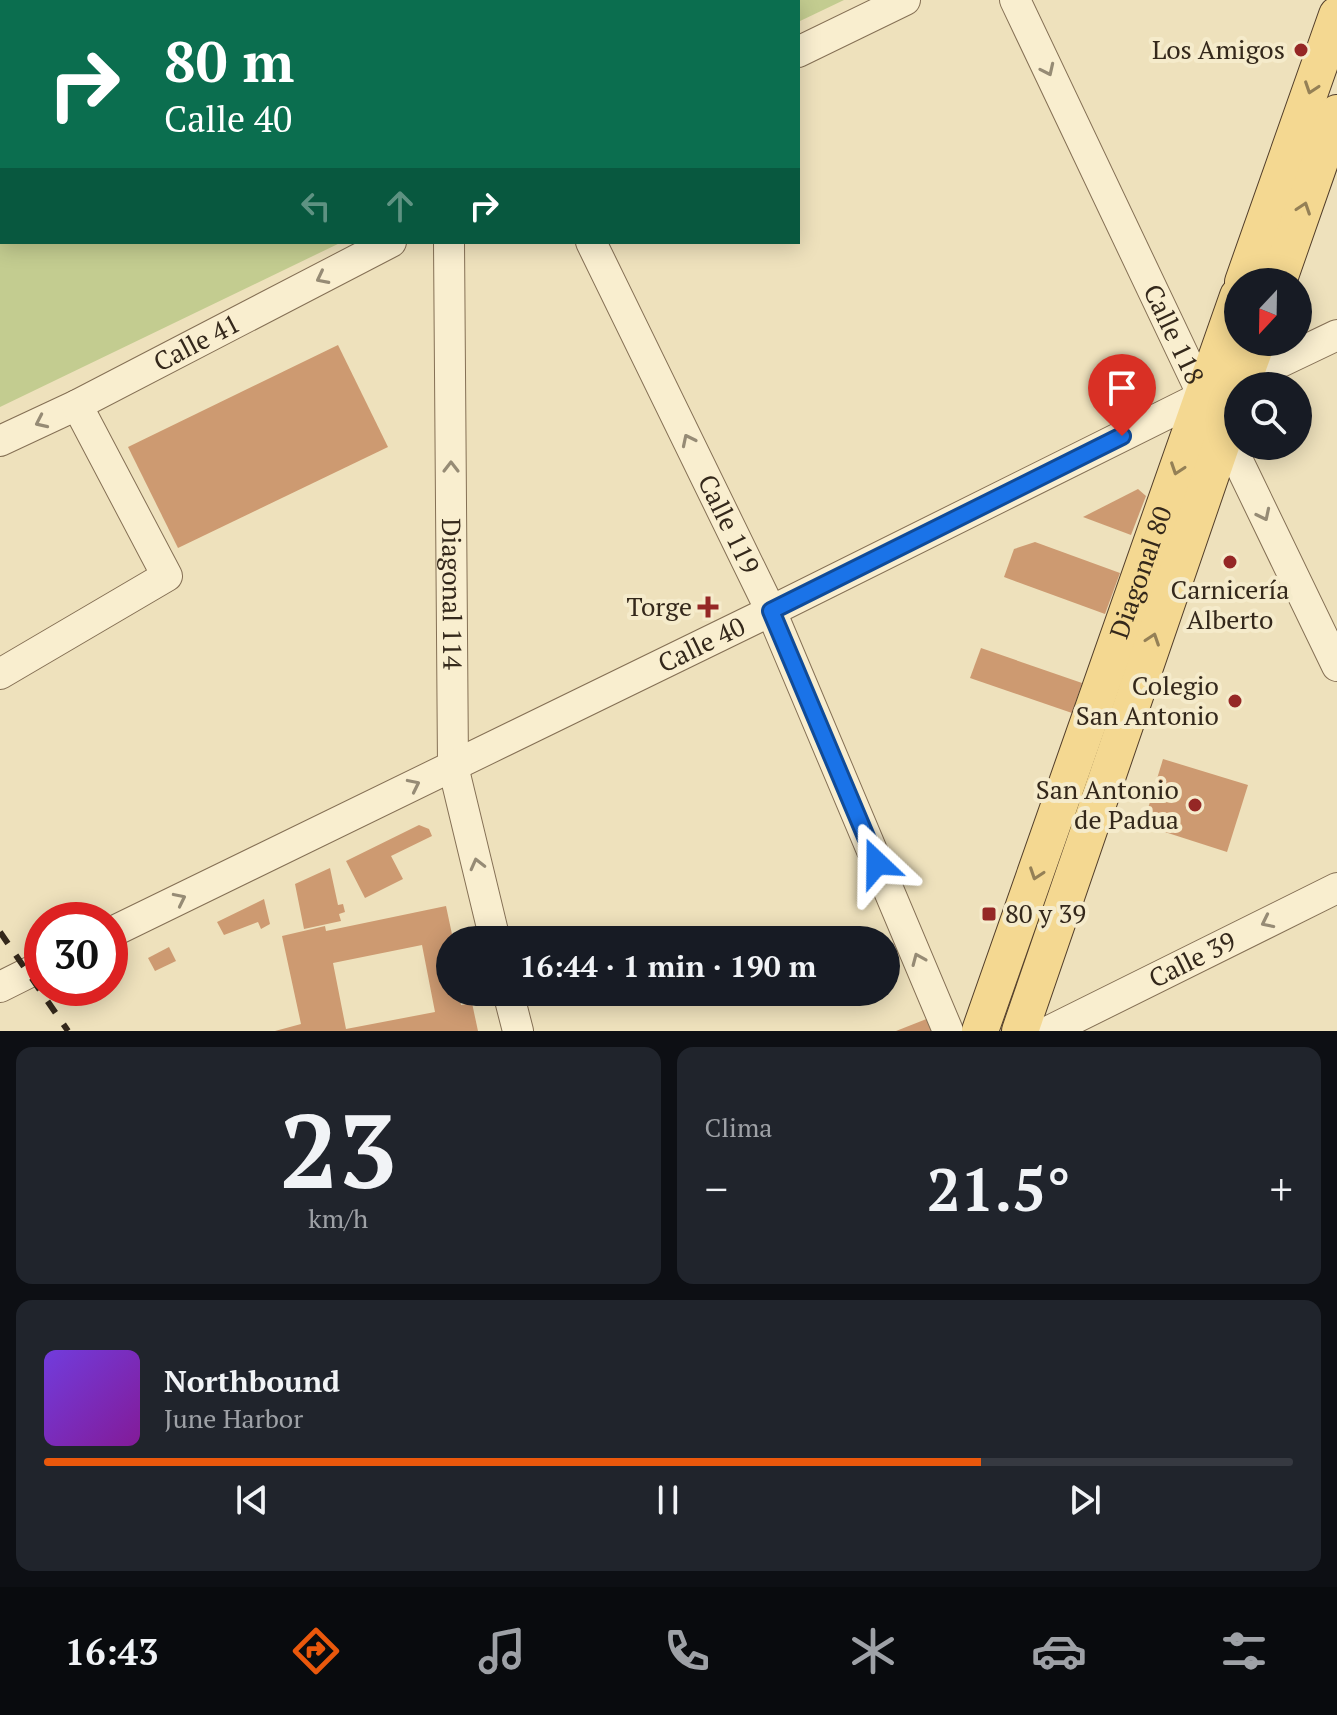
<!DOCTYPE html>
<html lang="es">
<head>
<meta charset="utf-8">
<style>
  :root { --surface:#171b24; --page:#20242c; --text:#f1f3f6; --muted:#9ea1a6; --line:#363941; --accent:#ea580c }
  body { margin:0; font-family:"PT Serif",serif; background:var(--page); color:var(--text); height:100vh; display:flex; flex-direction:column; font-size:30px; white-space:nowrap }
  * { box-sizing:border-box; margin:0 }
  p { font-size:26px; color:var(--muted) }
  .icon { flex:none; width:44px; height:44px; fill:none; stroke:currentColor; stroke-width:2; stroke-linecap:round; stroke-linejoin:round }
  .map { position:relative; height:1031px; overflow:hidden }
  .side { display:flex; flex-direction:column; gap:16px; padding:16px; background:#0d0f14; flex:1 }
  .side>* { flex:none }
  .hud { position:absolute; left:0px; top:0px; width:800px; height:244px; box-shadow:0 4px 20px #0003; background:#0b6e4f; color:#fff; overflow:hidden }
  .needle { width:52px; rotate:202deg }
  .buttons { position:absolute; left:1224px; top:268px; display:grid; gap:16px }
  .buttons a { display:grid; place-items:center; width:88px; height:88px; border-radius:50%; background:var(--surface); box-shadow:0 4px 20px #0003; font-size:40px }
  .speed { position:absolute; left:24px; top:902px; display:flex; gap:16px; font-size:40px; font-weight:700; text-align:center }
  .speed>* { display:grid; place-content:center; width:104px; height:104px; border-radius:50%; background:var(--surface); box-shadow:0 4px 20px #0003; line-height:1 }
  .speed .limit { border:12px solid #d22; background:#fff; color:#111 }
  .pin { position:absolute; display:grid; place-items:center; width:68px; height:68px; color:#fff; margin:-82px -34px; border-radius:50% 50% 50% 0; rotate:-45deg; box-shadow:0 0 8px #0007 }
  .pin .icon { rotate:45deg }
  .me { position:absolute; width:88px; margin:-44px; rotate:337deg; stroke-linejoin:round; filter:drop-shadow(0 0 6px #0008) }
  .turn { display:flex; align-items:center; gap:28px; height:168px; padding:0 32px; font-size:36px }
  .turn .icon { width:104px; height:104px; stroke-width:2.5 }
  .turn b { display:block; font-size:56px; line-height:68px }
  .lanes { display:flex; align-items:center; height:76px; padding:0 32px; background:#0003; justify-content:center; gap:40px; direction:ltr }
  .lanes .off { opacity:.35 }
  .big { font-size:60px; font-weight:700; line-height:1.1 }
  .side .widget { flex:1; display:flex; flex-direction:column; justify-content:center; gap:12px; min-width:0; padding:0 28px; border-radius:16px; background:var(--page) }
  .side .dial { align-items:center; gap:0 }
  .dial b { font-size:104px; line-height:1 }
  .song { display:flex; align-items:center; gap:24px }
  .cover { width:96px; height:96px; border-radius:12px; background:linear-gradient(135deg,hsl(260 70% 55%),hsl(290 70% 35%)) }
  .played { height:8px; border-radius:4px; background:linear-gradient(90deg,var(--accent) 75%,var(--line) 75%) }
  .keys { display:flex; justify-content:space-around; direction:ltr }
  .heat { display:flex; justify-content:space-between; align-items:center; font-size:44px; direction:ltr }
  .side .tiles { flex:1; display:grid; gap:16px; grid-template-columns:1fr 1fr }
  .widget:last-child { grid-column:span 2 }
  .trip { position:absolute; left:436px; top:926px; width:464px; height:80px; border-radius:40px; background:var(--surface); box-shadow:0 4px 20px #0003; font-weight:700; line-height:80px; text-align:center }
  .menu { display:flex; height:128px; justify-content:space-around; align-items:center; background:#090b0e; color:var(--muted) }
  .menu .icon { width:56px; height:56px }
  .menu .selected { color:var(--accent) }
  .menu b { font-size:36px; color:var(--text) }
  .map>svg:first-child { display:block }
  .green { fill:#c3cc90 }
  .building { fill:#cd9a71; fill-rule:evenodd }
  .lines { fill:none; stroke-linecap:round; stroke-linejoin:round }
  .minor-casing { stroke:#857055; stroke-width:32 }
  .major-casing { stroke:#523e2a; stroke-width:38 }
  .minor { stroke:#f9eecf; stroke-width:30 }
  .major { stroke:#f4d891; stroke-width:36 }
  .rail { stroke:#34281b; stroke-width:6; stroke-dasharray:14 14; stroke-linecap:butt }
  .oneway { stroke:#968b75 }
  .oneway2 { stroke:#948056 }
  .route-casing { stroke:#114b97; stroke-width:20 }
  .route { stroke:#1a73e8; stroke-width:14 }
  .poi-dot { fill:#952725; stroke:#f5ebcb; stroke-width:3 }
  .labels { text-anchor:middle; stroke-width:8; stroke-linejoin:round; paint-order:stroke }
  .poi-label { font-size:26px; fill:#34281b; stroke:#f5ebcb; text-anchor:end }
  .street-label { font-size:26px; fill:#34281b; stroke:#f5ebcb }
</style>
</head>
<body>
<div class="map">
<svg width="1337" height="1031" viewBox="0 0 1337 1031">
  <rect width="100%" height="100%" fill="#eee1bc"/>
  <path class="green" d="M 0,0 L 844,0 L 798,22 L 798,2 L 2,2 L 2,242 L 342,242 L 0,407 Z"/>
  <g class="building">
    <path d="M 338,345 L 388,447 L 178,548 L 128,447 Z"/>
    <path d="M 1138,489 L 1146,496 L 1131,535 L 1083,517 Z"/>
    <path d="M 1035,542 L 1120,573 L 1105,614 L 1004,577 L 1014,549 Z"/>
    <path d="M 981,648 L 1082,683 L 1072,713 L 970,678 Z"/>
    <path d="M 1163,759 L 1248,785 L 1227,852 L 1143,825 Z"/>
    <path d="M 419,825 L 429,829 L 432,836 L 391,856 L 403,879 L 365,898 L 346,861 Z"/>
    <path d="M 330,868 L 338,905 L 343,904 L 345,912 L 339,914 L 341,921 L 304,929 L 295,884 Z"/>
    <path d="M 264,899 L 270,924 L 261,929 L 258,922 L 224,935 L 217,922 Z"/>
    <path d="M 446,906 L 453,939 L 447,940 L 450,992 L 459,992 L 461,1005 L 472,1003 L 478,1031 L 275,1031 L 301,1024 L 282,936 L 325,926 L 326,931 ZM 422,945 L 435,1012 L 346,1029 L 333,963 Z"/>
    <path d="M 169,947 L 176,961 L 155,971 L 148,958 Z"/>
    <path d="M 929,1018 L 934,1031 L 896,1031 Z"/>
  </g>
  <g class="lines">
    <defs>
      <g id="minor">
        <path id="s1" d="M 1015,0 L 1203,396 L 1225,434 L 1337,666"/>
        <path d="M 798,52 L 905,0"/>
        <path id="s2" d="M 449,242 L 453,766 L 495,940"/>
        <path id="s3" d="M 591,242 L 771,611 L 948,1031"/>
        <path id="s4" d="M 0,441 L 77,405 L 391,242"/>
        <path d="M 0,674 L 167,576 L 77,405"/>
        <path id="s5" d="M 110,933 L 771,611 L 1203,396 L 1243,380 L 1337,335"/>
        <path d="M 0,987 L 42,966"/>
        <path d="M 508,992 L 518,1031"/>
        <path id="s6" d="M 1049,1031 L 1337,888"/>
      </g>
      <g id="major">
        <path d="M 1243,282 L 1337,15"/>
        <path d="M 1278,282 L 1337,113"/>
        <path d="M 1241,386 L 1257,342"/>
        <path id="s7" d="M 980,1031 L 1238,296"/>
        <path d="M 1020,1031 L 1238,396"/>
      </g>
    </defs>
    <use href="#minor" class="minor-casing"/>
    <use href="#major" class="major-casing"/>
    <use href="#minor" class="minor"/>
    <use href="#major" class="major"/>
    <path class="rail" d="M 0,932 L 68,1031"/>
  </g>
  <defs><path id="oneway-chevron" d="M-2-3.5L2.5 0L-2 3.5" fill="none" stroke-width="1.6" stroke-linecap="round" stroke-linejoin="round" transform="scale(2)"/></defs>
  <g class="oneway">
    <use href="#oneway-chevron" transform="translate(1048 70) rotate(65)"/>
    <use href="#oneway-chevron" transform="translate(322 278) rotate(153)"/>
    <use href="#oneway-chevron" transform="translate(41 422) rotate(155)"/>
    <use href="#oneway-chevron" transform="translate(688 440) rotate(-116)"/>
    <use href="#oneway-chevron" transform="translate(451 467) rotate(-90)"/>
    <use href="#oneway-chevron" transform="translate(1264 515) rotate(64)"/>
    <use href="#oneway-chevron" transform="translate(414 785) rotate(-26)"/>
    <use href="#oneway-chevron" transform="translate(477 864) rotate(-104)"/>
    <use href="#oneway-chevron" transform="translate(180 899) rotate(-26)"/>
    <use href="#oneway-chevron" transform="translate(1267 922) rotate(154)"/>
    <use href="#oneway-chevron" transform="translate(918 959) rotate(-113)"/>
  </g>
  <g class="oneway2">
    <use href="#oneway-chevron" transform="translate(1311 88) rotate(109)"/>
    <use href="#oneway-chevron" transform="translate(1304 208) rotate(-71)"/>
    <use href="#oneway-chevron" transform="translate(1177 469) rotate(109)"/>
    <use href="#oneway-chevron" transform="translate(1153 639) rotate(-71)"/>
    <use href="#oneway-chevron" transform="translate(1036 874) rotate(109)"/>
  </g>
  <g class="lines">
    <defs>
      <path id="route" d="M 877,863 L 771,611 L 1122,436"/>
    </defs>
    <use href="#route" class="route-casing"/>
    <use href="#route" class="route"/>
  </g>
  <g class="poi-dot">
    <circle cx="1301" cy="50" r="8"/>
    <circle cx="1230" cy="562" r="8"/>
    <path d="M704 595h8v8h8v8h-8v8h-8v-8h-8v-8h8z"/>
    <circle cx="1235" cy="701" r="8"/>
    <circle cx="1195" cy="805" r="8"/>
    <rect x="981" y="906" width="16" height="16" rx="4"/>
  </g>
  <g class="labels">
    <g class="poi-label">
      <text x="1285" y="59">Los Amigos</text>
      <text x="1230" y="599" text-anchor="middle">Carnicería<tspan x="1230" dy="30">Alberto</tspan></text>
      <text x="692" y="616">Torge</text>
      <text x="1219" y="695">Colegio<tspan x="1219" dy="30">San Antonio</tspan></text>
      <text x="1179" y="799">San Antonio<tspan x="1179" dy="30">de Padua</tspan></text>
      <text x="1005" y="923" text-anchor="start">80 y 39</text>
    </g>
    <g class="street-label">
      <text dy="9" stroke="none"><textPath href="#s1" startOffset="370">Calle 118</textPath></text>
      <text dy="9" stroke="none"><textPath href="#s4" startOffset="220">Calle 41</textPath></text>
      <text dy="9" stroke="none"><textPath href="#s3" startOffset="314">Calle 119</textPath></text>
      <text dy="9" stroke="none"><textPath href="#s7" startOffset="486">Diagonal 80</textPath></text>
      <text dy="9" stroke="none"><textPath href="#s2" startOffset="352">Diagonal 114</textPath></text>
      <text dy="9" stroke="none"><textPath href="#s5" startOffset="658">Calle 40</textPath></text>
      <text dy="9" stroke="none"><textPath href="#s6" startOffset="160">Calle 39</textPath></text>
    </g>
  </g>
</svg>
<div class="buttons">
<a><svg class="needle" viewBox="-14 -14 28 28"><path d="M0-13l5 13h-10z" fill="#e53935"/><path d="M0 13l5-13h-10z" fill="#9ea1a6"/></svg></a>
<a><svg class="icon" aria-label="search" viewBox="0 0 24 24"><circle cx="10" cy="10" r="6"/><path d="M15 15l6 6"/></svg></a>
</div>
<div class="speed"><div class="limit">30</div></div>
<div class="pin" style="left:1122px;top:436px;background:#d93025"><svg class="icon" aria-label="arrive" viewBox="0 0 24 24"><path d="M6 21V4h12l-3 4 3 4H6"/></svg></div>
<svg class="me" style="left:877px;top:863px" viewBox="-20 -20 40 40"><path d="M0-17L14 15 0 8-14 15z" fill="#1a73e8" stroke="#fff" stroke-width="4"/></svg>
<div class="trip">16:44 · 1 min · 190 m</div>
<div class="hud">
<div class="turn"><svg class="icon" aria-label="right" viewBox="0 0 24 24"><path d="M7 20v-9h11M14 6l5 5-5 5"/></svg><div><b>80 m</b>Calle 40</div></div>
<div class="lanes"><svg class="icon off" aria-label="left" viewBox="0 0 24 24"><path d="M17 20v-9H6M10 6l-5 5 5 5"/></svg><svg class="icon off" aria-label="ahead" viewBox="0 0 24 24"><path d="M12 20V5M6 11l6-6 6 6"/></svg><svg class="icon" aria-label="right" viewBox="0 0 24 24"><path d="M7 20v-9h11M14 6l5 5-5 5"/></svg></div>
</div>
</div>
<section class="side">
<div class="tiles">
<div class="widget dial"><b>23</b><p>km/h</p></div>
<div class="widget"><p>Clima</p>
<div class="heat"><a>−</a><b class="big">21.5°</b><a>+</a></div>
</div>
<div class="widget">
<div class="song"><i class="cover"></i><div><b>Northbound</b><p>June Harbor</p></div></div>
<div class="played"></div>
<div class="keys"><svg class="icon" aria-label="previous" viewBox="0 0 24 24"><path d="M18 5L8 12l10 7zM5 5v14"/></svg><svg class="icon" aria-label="pause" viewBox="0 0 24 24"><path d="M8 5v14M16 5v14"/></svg><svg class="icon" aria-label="next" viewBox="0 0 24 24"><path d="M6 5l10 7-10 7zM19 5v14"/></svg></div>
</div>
</div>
</section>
<nav class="menu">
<b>16:43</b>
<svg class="icon selected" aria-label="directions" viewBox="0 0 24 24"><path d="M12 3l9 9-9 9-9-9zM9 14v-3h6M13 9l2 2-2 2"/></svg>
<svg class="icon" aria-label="music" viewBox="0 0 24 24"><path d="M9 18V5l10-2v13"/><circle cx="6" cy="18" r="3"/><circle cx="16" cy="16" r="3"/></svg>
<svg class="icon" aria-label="phone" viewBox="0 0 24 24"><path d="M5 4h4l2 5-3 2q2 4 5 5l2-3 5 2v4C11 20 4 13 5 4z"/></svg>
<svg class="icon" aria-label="climate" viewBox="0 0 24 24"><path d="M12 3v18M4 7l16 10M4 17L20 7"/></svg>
<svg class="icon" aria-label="car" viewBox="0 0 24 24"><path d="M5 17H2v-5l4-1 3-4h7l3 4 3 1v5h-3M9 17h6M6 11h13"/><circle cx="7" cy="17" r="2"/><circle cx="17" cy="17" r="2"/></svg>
<svg class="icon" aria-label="filters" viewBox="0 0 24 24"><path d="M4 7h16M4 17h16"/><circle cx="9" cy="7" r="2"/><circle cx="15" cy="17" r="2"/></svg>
</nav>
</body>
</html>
